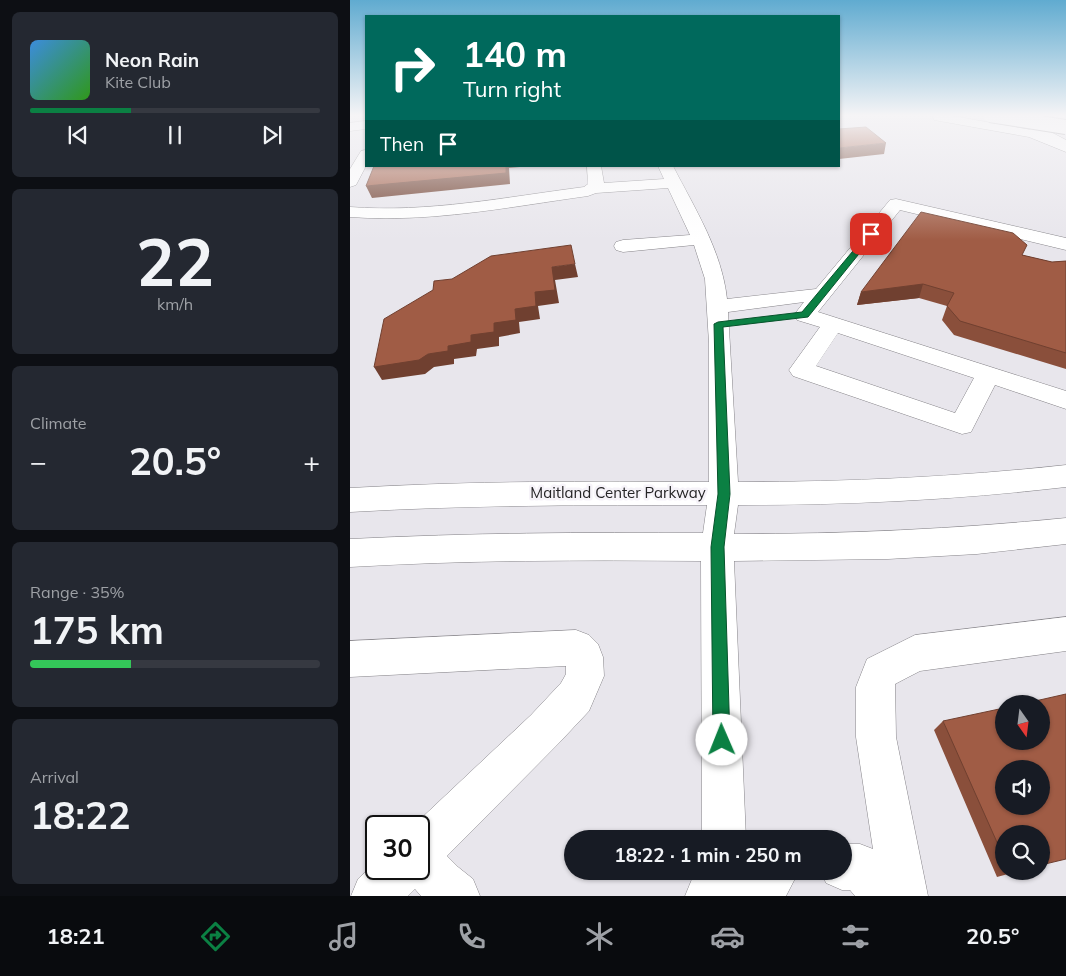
<!DOCTYPE html>
<html lang="en">
<head>
<meta charset="utf-8">
<style>
  :root { --surface:#171b24; --page:#242831; --text:#f1f3f6; --muted:#9ea1a6; --line:#363941; --accent:#0b8043 }
  body { margin:0; font-family:Mulish,sans-serif; background:var(--page); color:var(--text); height:100vh; display:flex; flex-direction:column; font-size:19px; white-space:nowrap }
  * { box-sizing:border-box; margin:0 }
  p { font-size:16px; color:var(--muted) }
  .icon { flex:none; width:28px; height:28px; fill:none; stroke:currentColor; stroke-width:2; stroke-linecap:round; stroke-linejoin:round }
  .map { position:relative; flex:1; overflow:hidden }
  .side { display:flex; flex-direction:column; gap:12px; padding:12px; background:#0d0f14; width:350px }
  .side>* { flex:none }
  .banner { position:absolute; left:15px; top:15px; width:475px; height:152px; border-radius:0px; box-shadow:0 1px 4px #0004; background:#00695c; color:#fff; overflow:hidden }
  .needle { width:32px; rotate:166deg }
  .buttons { position:absolute; left:645px; top:695px; display:grid; gap:10px }
  .buttons a { display:grid; place-items:center; width:55px; height:55px; border-radius:50%; background:var(--surface); box-shadow:0 1px 4px #0004; font-size:25px }
  .speed { position:absolute; left:15px; top:815px; display:flex; gap:10px; font-size:25px; font-weight:700; text-align:center }
  .speed>* { display:grid; place-content:center; width:65px; height:65px; border-radius:50%; background:var(--surface); box-shadow:0 1px 4px #0004; line-height:1 }
  .speed .limit { border:2px solid #111; border-radius:8px; background:#fff; color:#111 }
  .pin { position:absolute; display:grid; place-items:center; width:42px; height:42px; color:#fff; margin:-21px; border-radius:10px; box-shadow:0 2px 8px #0006 }
  .me { position:absolute; width:55px; margin:-28px; rotate:359deg; stroke-linejoin:round; filter:drop-shadow(0 0 4px #0008) }
  .turn { display:flex; align-items:center; gap:18px; height:105px; padding:0 15px; font-size:22px }
  .turn .icon { width:65px; height:65px; stroke-width:2.5 }
  .turn b { display:block; font-size:35px; line-height:42px }
  .then { display:flex; align-items:center; height:48px; padding:0 15px; background:#0003; gap:10px; font-size:19px }
  .big { font-size:38px; font-weight:700; line-height:1.1 }
  .side .widget { flex:1; display:flex; flex-direction:column; justify-content:center; gap:8px; min-width:0; padding:0 18px; border-radius:8px; background:var(--page) }
  .side .dial { align-items:center; gap:0 }
  .dial b { font-size:65px; line-height:1 }
  .song { display:flex; align-items:center; gap:15px }
  .cover { width:60px; height:60px; border-radius:8px; background:linear-gradient(135deg,hsl(210 70% 55%),hsl(110 70% 35%)) }
  .played { height:5px; border-radius:2px; background:linear-gradient(90deg,var(--accent) 35%,var(--line) 35%) }
  .keys { display:flex; justify-content:space-around; direction:ltr }
  .heat { display:flex; justify-content:space-between; align-items:center; font-size:28px; direction:ltr }
  .charge { height:8px; border-radius:4px; background:linear-gradient(90deg,#34c759 35%,var(--line) 0) }
  .trip { position:absolute; left:214px; top:830px; width:288px; height:50px; border-radius:25px; background:var(--surface); box-shadow:0 1px 4px #0004; font-weight:700; line-height:50px; text-align:center }
  .menu { display:flex; height:80px; justify-content:space-around; align-items:center; background:#090b0e; color:var(--muted) }
  .menu .icon { width:35px; height:35px }
  .menu .current { color:var(--accent) }
  .menu b { font-size:22px; color:var(--text) }
  main { display:flex; flex:1; min-height:0 }
  .map>svg:first-child { display:block }
  .lines { fill:none; stroke-linecap:round; stroke-linejoin:round }
  .minor-casing { stroke:#868489; stroke-width:1 }
  .highway-casing { stroke:#868489; stroke-width:1 }
  .minor { fill:#fff; fill-rule:evenodd }
  .highway { fill:#fff; fill-rule:evenodd }
  .highway-bridge-casing { stroke:#868489; stroke-width:16; stroke-linecap:butt }
  .highway-bridge { stroke:#fff; stroke-width:14 }
  .wall { fill:#8a4f3b }
  .shaded-wall { fill:#704030 }
  .building { fill:#a05c45; stroke:#704030; fill-rule:evenodd }
  .route { fill:#0b8043; stroke:#07532c }
  .labels { text-anchor:middle; stroke-width:5; stroke-linejoin:round; paint-order:stroke }
  .street-label { font-size:15px; fill:#252426; stroke:#f6f3f9 }
</style>
</head>
<body>
<main>
<section class="side">
<div class="widget">
<div class="song"><i class="cover"></i><div><b>Neon Rain</b><p>Kite Club</p></div></div>
<div class="played"></div>
<div class="keys"><svg class="icon" aria-label="previous" viewBox="0 0 24 24"><path d="M18 5L8 12l10 7zM5 5v14"/></svg><svg class="icon" aria-label="pause" viewBox="0 0 24 24"><path d="M8 5v14M16 5v14"/></svg><svg class="icon" aria-label="next" viewBox="0 0 24 24"><path d="M6 5l10 7-10 7zM19 5v14"/></svg></div>
</div>
<div class="widget dial"><b>22</b><p>km/h</p></div>
<div class="widget"><p>Climate</p>
<div class="heat"><a>−</a><b class="big">20.5°</b><a>+</a></div>
</div>
<div class="widget"><p>Range · 35%</p><b class="big">175 km</b><div class="charge"></div></div>
<div class="widget"><p>Arrival</p><b class="big">18:22</b></div>
</section>
<div class="map">
<svg width="716" height="896" viewBox="0 0 716 896">
  <rect width="100%" height="100%" fill="#e8e6ec"/>
  <g class="lines">
    <defs>
      <g id="minor">
        <path d="M 654,115 L 669,115 L 716,140 L 716,150 Z"/>
        <path d="M 16,121 L 16,129 L 0,131 L 0,123 Z"/>
        <path d="M 16,150 L 16,166 L 6,185 L 0,187 L 0,169 L 11,151 Z"/>
        <path d="M 237,166 L 251,166 L 254,183 L 314,179 L 308,166 L 323,166 C 344,207 372,251 377,299 L 466,289 L 540,200 L 546,199 L 716,238 L 716,250 L 550,210 L 468,312 L 716,391 L 716,409 L 645,385 L 621,432 L 612,434 L 443,376 L 439,370 L 470,327 L 447,320 L 444,315 L 454,302 L 378,312 L 388,482 C 498,482 607,477 716,465 L 716,487 C 605,500 499,505 388,505 L 384,534 C 496,534 605,529 716,518 L 716,544 L 627,554 L 538,559 L 384,561 L 396,839 L 352,839 L 351,561 C 234,560 117,560 0,567 L 0,539 C 118,533 235,532 353,533 L 357,505 C 238,505 119,505 0,512 L 0,488 C 120,481 239,481 359,482 L 359,343 L 355,279 L 344,245 L 273,252 L 266,250 L 264,246 L 266,242 L 273,240 L 340,235 L 318,188 L 246,193 L 238,196 C 159,207 80,223 0,217 L 0,207 C 78,213 156,197 234,187 L 238,184 ZM 488,333 L 624,378 L 605,413 L 466,366 Z"/>
        <path d="M 716,617 L 716,651 L 570,671 L 545,684 L 546,737 L 578,896 L 505,896 L 500,890 L 492,890 L 476,883 L 471,871 L 492,871 L 492,844 L 510,844 L 523,849 L 506,737 L 506,687 L 517,659 L 565,635 Z"/>
        <path d="M 226,630 L 239,635 L 248,644 L 253,657 L 254,676 L 239,711 L 209,743 L 97,856 L 108,867 L 123,879 L 130,896 L 71,896 L 65,889 L 58,896 L 1,896 L 8,879 L 26,862 L 26,869 L 69,869 L 69,826 L 63,826 L 181,715 L 211,683 L 216,674 L 216,666 L 0,677 L 0,641 Z"/>
        <path d="M 373,871 L 449,871 L 436,896 L 335,896 L 342,879 L 359,872 Z"/>
      </g>
      <g id="highway">
        <path d="M 584,115 L 597,115 L 682,130 L 716,143 L 716,152 L 679,137 L 584,120 L 583,117 Z"/>
        <path d="M 695,115 L 716,115 L 716,121 L 697,118 Z"/>
      </g>
    </defs>
    <use href="#minor" class="minor-casing"/>
    <use href="#highway" class="highway-casing"/>
    <use href="#minor" class="minor"/>
    <use href="#highway" class="highway"/>
    <defs>
      <path id="highway-bridge" d="M 640,115 L 716,127"/>
    </defs>
    <use href="#highway-bridge" class="highway-bridge-casing"/>
    <use href="#highway-bridge" class="highway-bridge"/>
  </g>
  <g class="wall">
    <path d="M 672,255 L 702,262 L 716,261 L 716,369 L 604,335 L 592,320 L 597,306 L 569,298 L 507,305 L 511,292 Z"/>
    <path d="M 593,721 L 654,834 L 654,871 L 669,871 L 647,877 L 584,730 Z"/>
  </g>
  <g class="shaded-wall">
    <path d="M 536,143 L 534,154 L 489,159 L 489,148 Z"/>
    <path d="M 156,166 L 181,166 L 159,168 L 160,184 L 22,198 L 16,186 Z"/>
    <path d="M 225,264 L 228,277 L 205,280 L 209,303 L 188,306 L 190,319 L 169,322 L 170,333 L 149,337 L 149,346 L 127,349 L 126,356 L 104,359 L 104,364 L 84,367 L 75,374 L 32,380 L 24,367 L 78,354 L 121,335 L 144,323 L 165,309 L 185,292 L 202,267 Z"/>
    <path d="M 573,284 L 569,298 L 507,305 L 511,292 Z"/>
  </g>
  <g class="building">
    <path d="M 516,127 L 536,143 L 489,148 L 489,129 Z"/>
    <path d="M 24,166 L 156,166 L 156,173 L 16,186 Z"/>
    <path d="M 571,212 L 663,233 L 677,245 L 672,255 L 702,262 L 716,261 L 716,353 L 610,321 L 597,306 L 604,293 L 573,284 L 511,292 Z"/>
    <path d="M 221,245 L 225,264 L 202,267 L 205,290 L 185,292 L 186,306 L 165,309 L 166,320 L 144,323 L 144,332 L 121,335 L 121,342 L 98,346 L 98,351 L 78,354 L 69,360 L 24,367 L 34,319 L 83,290 L 84,281 L 102,279 L 141,256 Z"/>
    <path d="M 716,694 L 716,859 L 691,865 L 691,834 L 654,834 L 654,858 L 593,721 L 654,708 L 654,741 L 691,741 L 691,704 L 672,704 ZM 654,769 L 691,769 L 691,806 L 654,806 Z"/>
    <path d="M 660,871 L 669,871 L 661,873 Z"/>
  </g>
  <linearGradient id="sky" x2="0" y2="1"><stop stop-color="#60abd0"/><stop offset="0.48" stop-color="#f5f4f6"/><stop offset="1" stop-color="#f5f4f6" stop-opacity="0"/></linearGradient>
  <rect width="716" height="240" fill="url(#sky)"/>
  <path class="route" d="M 518,233 L 525,234 L 458,317 L 373,327 L 380,494 L 374,547 L 380,740 L 378,746 L 372,749 L 366,746 L 363,740 L 361,547 L 368,494 L 364,324 L 368,322 L 452,312 Z"/>
  <g class="labels">
    <g class="street-label">
      <text x="268" y="498">Maitland Center Parkway</text>
    </g>
  </g>
</svg>
<div class="buttons">
<a><svg class="needle" viewBox="-14 -14 28 28"><path d="M0-13l5 13h-10z" fill="#e53935"/><path d="M0 13l5-13h-10z" fill="#9ea1a6"/></svg></a>
<a><svg class="icon" aria-label="sound" viewBox="0 0 24 24"><path d="M4 9h4l5-4v14l-5-4H4zM17 9q2 3 0 6"/></svg></a>
<a><svg class="icon" aria-label="search" viewBox="0 0 24 24"><circle cx="10" cy="10" r="6"/><path d="M15 15l6 6"/></svg></a>
</div>
<div class="speed"><div class="limit">30</div></div>
<div class="pin" style="left:521px;top:234px;background:#d93025"><svg class="icon" aria-label="arrive" viewBox="0 0 24 24"><path d="M6 21V4h12l-3 4 3 4H6"/></svg></div>
<svg class="me" style="left:372px;top:740px" viewBox="-20 -20 40 40"><circle r="19" fill="#fff"/><path d="M0-13L10 11 0 6-10 11z" fill="#0b8043"/></svg>
<div class="trip">18:22 · 1 min · 250 m</div>
<div class="banner">
<div class="turn"><svg class="icon" aria-label="right" viewBox="0 0 24 24"><path d="M7 20v-9h11M14 6l5 5-5 5"/></svg><div><b>140 m</b>Turn right</div></div>
<div class="then">Then<svg class="icon" aria-label="arrive" viewBox="0 0 24 24"><path d="M6 21V4h12l-3 4 3 4H6"/></svg></div>
</div>
</div>
</main>
<nav class="menu">
<b>18:21</b>
<svg class="icon current" aria-label="directions" viewBox="0 0 24 24"><path d="M12 3l9 9-9 9-9-9zM9 14v-3h6M13 9l2 2-2 2"/></svg>
<svg class="icon" aria-label="music" viewBox="0 0 24 24"><path d="M9 18V5l10-2v13"/><circle cx="6" cy="18" r="3"/><circle cx="16" cy="16" r="3"/></svg>
<svg class="icon" aria-label="phone" viewBox="0 0 24 24"><path d="M5 4h4l2 5-3 2q2 4 5 5l2-3 5 2v4C11 20 4 13 5 4z"/></svg>
<svg class="icon" aria-label="climate" viewBox="0 0 24 24"><path d="M12 3v18M4 7l16 10M4 17L20 7"/></svg>
<svg class="icon" aria-label="car" viewBox="0 0 24 24"><path d="M5 17H2v-5l4-1 3-4h7l3 4 3 1v5h-3M9 17h6M6 11h13"/><circle cx="7" cy="17" r="2"/><circle cx="17" cy="17" r="2"/></svg>
<svg class="icon" aria-label="filters" viewBox="0 0 24 24"><path d="M4 7h16M4 17h16"/><circle cx="9" cy="7" r="2"/><circle cx="15" cy="17" r="2"/></svg>
<b>20.5°</b>
</nav>
</body>
</html>
